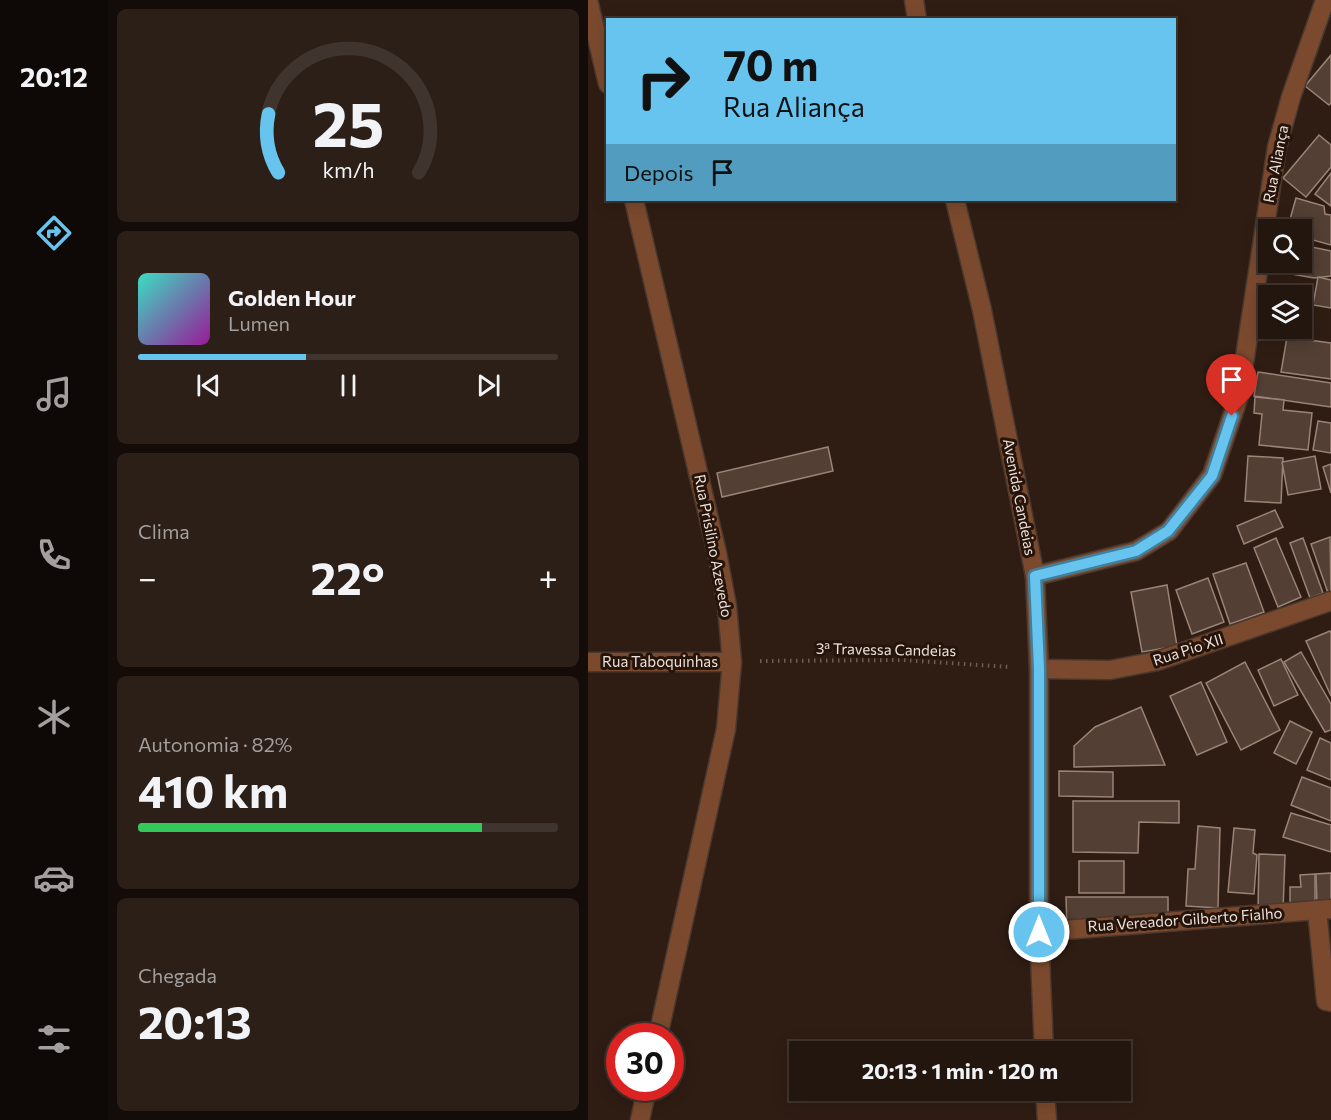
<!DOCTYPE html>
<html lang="pt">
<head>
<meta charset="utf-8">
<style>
  :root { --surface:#23160e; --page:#2b1f17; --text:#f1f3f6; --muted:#a39f9e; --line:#40352e; --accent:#66c4ef }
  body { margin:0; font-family:Commissioner,sans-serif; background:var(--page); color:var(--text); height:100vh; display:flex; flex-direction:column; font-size:22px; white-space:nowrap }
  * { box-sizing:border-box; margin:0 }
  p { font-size:20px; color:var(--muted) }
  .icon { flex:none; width:33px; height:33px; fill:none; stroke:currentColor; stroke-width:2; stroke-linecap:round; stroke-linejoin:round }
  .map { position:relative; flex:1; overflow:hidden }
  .side { display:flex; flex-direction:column; gap:9px; padding:9px; background:#130c08; width:480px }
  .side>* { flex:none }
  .top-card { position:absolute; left:18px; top:18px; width:570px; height:183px; border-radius:0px; box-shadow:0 3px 15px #0003,0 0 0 2px var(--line); background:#66c4ef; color:#111; overflow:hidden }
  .tools { position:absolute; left:670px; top:219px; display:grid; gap:12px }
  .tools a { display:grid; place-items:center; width:54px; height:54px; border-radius:0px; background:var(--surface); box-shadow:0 3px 15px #0003,0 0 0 2px var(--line); font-size:30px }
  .speed { position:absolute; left:18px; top:1023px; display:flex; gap:12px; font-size:30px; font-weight:700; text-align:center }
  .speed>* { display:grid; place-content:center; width:78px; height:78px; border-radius:50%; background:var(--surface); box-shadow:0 3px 15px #0003,0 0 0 2px var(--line); line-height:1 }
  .speed .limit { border:9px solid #d22; background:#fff; color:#111 }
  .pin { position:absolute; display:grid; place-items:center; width:51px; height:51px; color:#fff; margin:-62px -26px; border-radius:50% 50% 50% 0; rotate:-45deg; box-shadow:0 0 6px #0007 }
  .pin .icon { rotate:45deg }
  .me { position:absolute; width:66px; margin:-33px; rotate:0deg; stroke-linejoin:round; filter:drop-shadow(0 0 4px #0008) }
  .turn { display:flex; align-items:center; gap:21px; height:126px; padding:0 18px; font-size:27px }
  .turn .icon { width:78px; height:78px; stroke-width:2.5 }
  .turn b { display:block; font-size:42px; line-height:51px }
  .then { display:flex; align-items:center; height:57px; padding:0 18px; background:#0003; gap:12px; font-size:22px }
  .big { font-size:45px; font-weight:700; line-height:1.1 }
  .side .tile { flex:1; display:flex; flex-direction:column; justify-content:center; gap:9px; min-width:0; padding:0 21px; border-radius:9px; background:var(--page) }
  .side .dial { align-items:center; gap:0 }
  .dial svg { height:156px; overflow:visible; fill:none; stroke:var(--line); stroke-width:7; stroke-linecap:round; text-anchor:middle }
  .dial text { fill:var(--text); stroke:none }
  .song { display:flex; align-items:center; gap:18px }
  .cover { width:72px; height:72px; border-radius:9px; background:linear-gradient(135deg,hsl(170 70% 55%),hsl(300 70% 35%)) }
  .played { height:6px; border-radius:3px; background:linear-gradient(90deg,var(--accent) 40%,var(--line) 40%) }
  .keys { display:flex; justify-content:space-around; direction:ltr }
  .heat { display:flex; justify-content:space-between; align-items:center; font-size:33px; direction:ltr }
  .charge { height:9px; border-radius:4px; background:linear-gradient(90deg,#34c759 82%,var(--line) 0) }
  .trip { position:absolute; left:201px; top:1041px; width:342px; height:60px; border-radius:0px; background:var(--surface); box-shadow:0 3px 15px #0003,0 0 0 2px var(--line); font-weight:700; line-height:60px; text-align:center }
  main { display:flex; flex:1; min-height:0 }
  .tabs { display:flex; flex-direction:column; width:108px; justify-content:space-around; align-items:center; background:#0e0906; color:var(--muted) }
  .tabs .icon { width:42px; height:42px }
  .tabs .selected { color:var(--accent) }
  .tabs b { font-size:27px; color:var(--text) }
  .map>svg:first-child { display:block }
  .building { fill:#533f34; stroke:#9a8377; stroke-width:1.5 }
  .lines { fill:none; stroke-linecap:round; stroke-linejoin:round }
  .lane-casing { stroke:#4a382f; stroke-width:21 }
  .street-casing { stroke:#4a382f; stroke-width:21 }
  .path { stroke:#6d5d54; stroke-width:4; stroke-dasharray:1.5 4.5; stroke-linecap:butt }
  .lane { stroke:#7b4a2e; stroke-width:18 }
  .street { stroke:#7b4a2e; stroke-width:18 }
  .route-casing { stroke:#427f9b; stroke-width:15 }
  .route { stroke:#66c4ef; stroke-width:10 }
  .labels { text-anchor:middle; stroke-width:6; stroke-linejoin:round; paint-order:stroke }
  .street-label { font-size:15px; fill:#ede0da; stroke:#25140a }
</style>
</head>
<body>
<main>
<nav class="tabs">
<b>20:12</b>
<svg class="icon selected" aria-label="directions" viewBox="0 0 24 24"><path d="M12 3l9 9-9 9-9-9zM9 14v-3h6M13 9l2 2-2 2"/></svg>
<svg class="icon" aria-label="music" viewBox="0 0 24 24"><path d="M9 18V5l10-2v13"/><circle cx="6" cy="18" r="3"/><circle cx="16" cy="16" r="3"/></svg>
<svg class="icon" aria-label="phone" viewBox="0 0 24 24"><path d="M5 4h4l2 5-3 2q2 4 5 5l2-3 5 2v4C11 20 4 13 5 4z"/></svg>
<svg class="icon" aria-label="climate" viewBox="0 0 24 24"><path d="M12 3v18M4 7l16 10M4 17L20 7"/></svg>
<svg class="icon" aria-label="car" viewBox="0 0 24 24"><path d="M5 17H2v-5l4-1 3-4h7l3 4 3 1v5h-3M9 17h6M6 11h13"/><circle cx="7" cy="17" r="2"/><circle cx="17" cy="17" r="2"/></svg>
<svg class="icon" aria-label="filters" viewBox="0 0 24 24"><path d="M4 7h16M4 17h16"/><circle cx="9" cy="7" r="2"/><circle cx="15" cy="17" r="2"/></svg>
</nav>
<section class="side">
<div class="tile dial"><svg viewBox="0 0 100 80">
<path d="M14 69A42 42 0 1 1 86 69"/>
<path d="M14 69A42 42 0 0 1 9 39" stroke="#66c4ef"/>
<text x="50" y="56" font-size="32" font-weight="700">25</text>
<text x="50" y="72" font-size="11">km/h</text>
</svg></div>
<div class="tile">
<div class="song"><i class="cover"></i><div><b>Golden Hour</b><p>Lumen</p></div></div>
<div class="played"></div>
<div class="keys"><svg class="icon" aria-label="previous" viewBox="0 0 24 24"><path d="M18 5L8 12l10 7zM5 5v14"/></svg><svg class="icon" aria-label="pause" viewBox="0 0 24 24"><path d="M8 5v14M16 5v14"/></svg><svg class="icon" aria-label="next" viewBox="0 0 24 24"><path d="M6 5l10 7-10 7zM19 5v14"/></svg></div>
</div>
<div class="tile"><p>Clima</p>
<div class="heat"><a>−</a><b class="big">22°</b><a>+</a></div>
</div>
<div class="tile"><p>Autonomia · 82%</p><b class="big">410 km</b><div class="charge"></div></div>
<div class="tile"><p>Chegada</p><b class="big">20:13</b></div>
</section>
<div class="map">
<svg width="743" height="1120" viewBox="0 0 743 1120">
  <rect width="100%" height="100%" fill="#2f1d13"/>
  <g class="building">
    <path d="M 743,55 L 743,103 L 741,105 L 717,86 Z"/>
    <path d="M 731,135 L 743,145 L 743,167 L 718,197 L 695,178 Z"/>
    <path d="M 743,173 L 743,206 L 727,194 Z"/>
    <path d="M 708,198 L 736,206 L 737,214 L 743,215 L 743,245 L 714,237 L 714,230 L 699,230 Z"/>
    <path d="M 714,245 L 743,251 L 743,276 L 726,278 L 680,270 L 682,262 L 714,262 Z"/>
    <path d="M 730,277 L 743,280 L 743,308 L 725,305 Z"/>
    <path d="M 699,337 L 743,343 L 743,379 L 693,372 Z"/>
    <path d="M 670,372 L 743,383 L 743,407 L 666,396 Z"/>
    <path d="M 667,397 L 696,400 L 695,410 L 724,413 L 720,450 L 671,445 L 674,414 L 666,413 Z"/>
    <path d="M 730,421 L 743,423 L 743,453 L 725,450 Z"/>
    <path d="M 240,447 L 245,471 L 134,497 L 129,473 Z"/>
    <path d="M 660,456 L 695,458 L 693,503 L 657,501 Z"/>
    <path d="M 727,456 L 733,489 L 700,495 L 694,462 Z"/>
    <path d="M 743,464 L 743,493 L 735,467 Z"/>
    <path d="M 687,510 L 695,527 L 656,544 L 649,526 Z"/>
    <path d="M 742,537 L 743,592 L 740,593 L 723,544 Z"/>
    <path d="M 688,538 L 713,597 L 690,607 L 666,548 Z"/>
    <path d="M 715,538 L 735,593 L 722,598 L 702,543 Z"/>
    <path d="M 658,563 L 676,612 L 642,624 L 625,574 Z"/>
    <path d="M 620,578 L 636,622 L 604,634 L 588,590 Z"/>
    <path d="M 579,585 L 589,646 L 554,652 L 543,592 Z"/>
    <path d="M 742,631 L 743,633 L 743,696 L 718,641 Z"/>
    <path d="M 713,652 L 743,704 L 743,730 L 737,732 L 696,662 Z"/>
    <path d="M 693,659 L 710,695 L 686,706 L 670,670 Z"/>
    <path d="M 657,662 L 692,730 L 653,750 L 618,683 Z"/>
    <path d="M 613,682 L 639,742 L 609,755 L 582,696 Z"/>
    <path d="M 553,707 L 577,765 L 486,767 L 486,746 L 507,727 Z"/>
    <path d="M 702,721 L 724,732 L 708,764 L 686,753 Z"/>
    <path d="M 732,738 L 743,743 L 743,780 L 719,770 Z"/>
    <path d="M 471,771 L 525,772 L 525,797 L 471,796 Z"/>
    <path d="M 714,777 L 743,788 L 743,821 L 703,805 Z"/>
    <path d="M 485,801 L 591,801 L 591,823 L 551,822 L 550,853 L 485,852 Z"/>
    <path d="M 703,813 L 743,825 L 743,852 L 695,837 Z"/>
    <path d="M 610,826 L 632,828 L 630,908 L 598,906 L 600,869 L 607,869 Z"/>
    <path d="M 646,828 L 667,830 L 665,853 L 669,855 L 666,894 L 640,892 Z"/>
    <path d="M 671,854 L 697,855 L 695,911 L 670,910 Z"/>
    <rect x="491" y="861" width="45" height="32"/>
    <path d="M 743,873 L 743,904 L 729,905 L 728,874 Z"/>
    <path d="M 727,874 L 727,909 L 702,909 L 702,887 L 713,887 L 712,875 Z"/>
    <path d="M 478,897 L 580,897 L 580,929 L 479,930 Z"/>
  </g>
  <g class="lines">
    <defs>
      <path id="lane" d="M 729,910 L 738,1001 L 743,1002"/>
      <g id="street">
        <path d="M 0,0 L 20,84"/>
        <path d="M 326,0 L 329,20"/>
        <path d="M 46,200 L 129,553 L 139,606 L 144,662 L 138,729 L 70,1036"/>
        <path d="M 367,200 L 394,310 L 447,576 L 451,669 L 451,932 L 456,1052"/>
        <path d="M 447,576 L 548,551 L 581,531 L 624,475 L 651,396 L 689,147 L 703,97 L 737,0"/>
        <path d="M 0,662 L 144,662"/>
        <path d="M 451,669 L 522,670 L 569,661 L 743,601"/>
        <path d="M 451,932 L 743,909"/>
        <path d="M 457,1090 L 459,1120"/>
        <path d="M 52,1120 L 59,1088"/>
      </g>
    </defs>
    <use href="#lane" class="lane-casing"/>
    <use href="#street" class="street-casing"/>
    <path class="path" d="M 172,661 L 314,660 L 422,667"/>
    <use href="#lane" class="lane"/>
    <use href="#street" class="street"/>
  </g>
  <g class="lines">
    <defs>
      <path id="route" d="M 451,932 L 451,669 L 447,576 L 548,551 L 580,531 L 624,476 L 644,416"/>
    </defs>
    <use href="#route" class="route-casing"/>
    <use href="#route" class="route"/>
  </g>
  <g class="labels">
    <g class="street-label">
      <text transform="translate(688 164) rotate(-79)" y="5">Rua Aliança</text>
      <text transform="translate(431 497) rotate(79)" y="5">Avenida Candeias</text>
      <text transform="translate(125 546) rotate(79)" y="5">Rua Prisilino Azevedo</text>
      <text transform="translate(298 650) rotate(1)" y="5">3ª Travessa Candeias</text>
      <text transform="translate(600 650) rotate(-18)" y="5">Rua Pio XII</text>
      <text x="72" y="667">Rua Taboquinhas</text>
      <text transform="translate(597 920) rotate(-4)" y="5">Rua Vereador Gilberto Fialho</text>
    </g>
  </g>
</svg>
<div class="tools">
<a><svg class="icon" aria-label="search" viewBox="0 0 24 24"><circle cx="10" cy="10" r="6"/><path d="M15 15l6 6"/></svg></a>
<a><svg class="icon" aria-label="layers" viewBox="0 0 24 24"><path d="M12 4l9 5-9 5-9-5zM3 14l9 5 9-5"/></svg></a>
</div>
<div class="speed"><div class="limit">30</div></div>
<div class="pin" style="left:644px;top:416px;background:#d93025"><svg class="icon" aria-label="arrive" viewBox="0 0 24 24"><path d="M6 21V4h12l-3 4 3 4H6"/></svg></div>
<svg class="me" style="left:451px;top:932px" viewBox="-20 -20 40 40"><circle r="17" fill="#66c4ef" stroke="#fff" stroke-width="3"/><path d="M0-11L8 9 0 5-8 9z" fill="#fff"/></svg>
<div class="trip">20:13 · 1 min · 120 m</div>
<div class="top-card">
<div class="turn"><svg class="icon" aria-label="right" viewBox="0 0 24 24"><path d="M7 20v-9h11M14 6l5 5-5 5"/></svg><div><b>70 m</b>Rua Aliança</div></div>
<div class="then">Depois<svg class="icon" aria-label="arrive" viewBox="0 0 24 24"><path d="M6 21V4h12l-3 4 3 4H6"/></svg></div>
</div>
</div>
</main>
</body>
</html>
